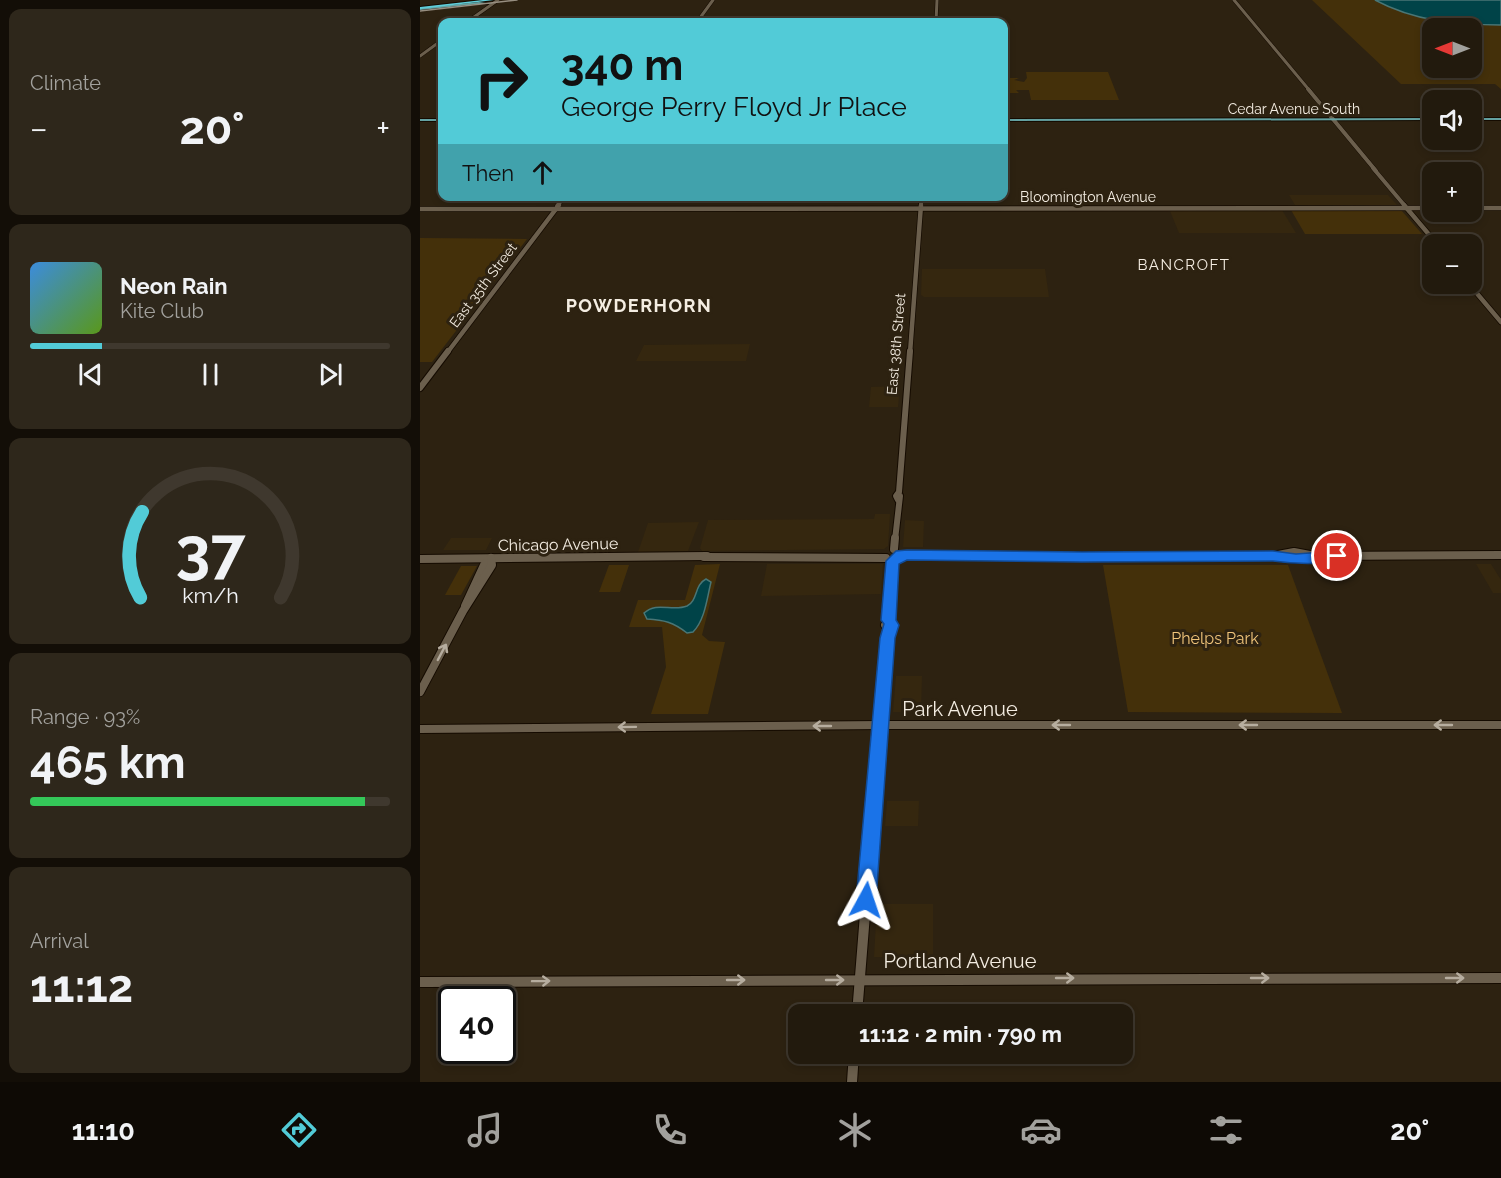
<!DOCTYPE html>
<html lang="en">
<head>
<meta charset="utf-8">
<style>
  :root { --surface:#221a0d; --page:#2e271b; --text:#f1f3f6; --muted:#a2a19d; --line:#3f382e; --accent:#52cbd7 }
  body { margin:0; font-family:Raleway,sans-serif; background:var(--page); color:var(--text); height:100vh; display:flex; flex-direction:column; font-size:22px; white-space:nowrap }
  * { box-sizing:border-box; margin:0 }
  p { font-size:20px; color:var(--muted) }
  .icon { flex:none; width:33px; height:33px; fill:none; stroke:currentColor; stroke-width:2; stroke-linecap:round; stroke-linejoin:round }
  .map { position:relative; flex:1; overflow:hidden }
  .sheet { display:flex; flex-direction:column; gap:9px; padding:9px; background:#130e07; width:420px }
  .sheet>* { flex:none }
  .guide { position:absolute; left:18px; top:18px; width:570px; height:183px; border-radius:12px; box-shadow:0 3px 9px #0003,0 0 0 2px var(--line); background:#52cbd7; color:#111; overflow:hidden }
  .needle { width:39px; rotate:270deg }
  .fabs { position:absolute; left:1002px; top:18px; display:grid; gap:12px }
  .fabs a { display:grid; place-items:center; width:60px; height:60px; border-radius:12px; background:var(--surface); box-shadow:0 3px 9px #0003,0 0 0 2px var(--line); font-size:30px }
  .speed { position:absolute; left:18px; top:986px; display:flex; gap:12px; font-size:30px; font-weight:700; text-align:center }
  .speed>* { display:grid; place-content:center; width:78px; height:78px; border-radius:50%; background:var(--surface); box-shadow:0 3px 9px #0003,0 0 0 2px var(--line); line-height:1 }
  .speed .limit { border:3px solid #111; border-radius:9px; background:#fff; color:#111 }
  .pin { position:absolute; display:grid; place-items:center; width:51px; height:51px; color:#fff; margin:-26px; border:3px solid #fff; border-radius:50%; box-shadow:0 2px 6px #0007 }
  .me { position:absolute; width:66px; margin:-33px; rotate:5deg; stroke-linejoin:round; filter:drop-shadow(0 0 4px #0008) }
  .turn { display:flex; align-items:center; gap:21px; height:126px; padding:0 24px; font-size:27px }
  .turn .icon { width:78px; height:78px; stroke-width:2.5 }
  .turn b { display:block; font-size:42px; line-height:51px }
  .then { display:flex; align-items:center; height:57px; padding:0 24px; background:#0003; gap:12px; font-size:22px }
  .big { font-size:45px; font-weight:700; line-height:1.1 }
  .sheet .card { flex:1; display:flex; flex-direction:column; justify-content:center; gap:9px; min-width:0; padding:0 21px; border-radius:12px; background:var(--page) }
  .sheet .dial { align-items:center; gap:0 }
  .dial svg { height:156px; overflow:visible; fill:none; stroke:var(--line); stroke-width:7; stroke-linecap:round; text-anchor:middle }
  .dial text { fill:var(--text); stroke:none }
  .song { display:flex; align-items:center; gap:18px }
  .cover { width:72px; height:72px; border-radius:9px; background:linear-gradient(135deg,hsl(210 70% 55%),hsl(90 70% 35%)) }
  .played { height:6px; border-radius:3px; background:linear-gradient(90deg,var(--accent) 20%,var(--line) 20%) }
  .keys { display:flex; justify-content:space-around; direction:ltr }
  .heat { display:flex; justify-content:space-between; align-items:center; font-size:33px; direction:ltr }
  .charge { height:9px; border-radius:4px; background:linear-gradient(90deg,#34c759 93%,var(--line) 0) }
  .trip { position:absolute; left:368px; top:1004px; width:345px; height:60px; border-radius:12px; background:var(--surface); box-shadow:0 3px 9px #0003,0 0 0 2px var(--line); font-weight:700; line-height:60px; text-align:center }
  .tabs { display:flex; height:96px; justify-content:space-around; align-items:center; background:#0e0a05; color:var(--muted) }
  .tabs .icon { width:42px; height:42px }
  .tabs .selected { color:var(--accent) }
  .tabs b { font-size:27px; color:var(--text) }
  main { display:flex; flex:1; min-height:0 }
  .map>svg:first-child { display:block }
  .built { fill:#35270f }
  .green { fill:#44300a; fill-rule:evenodd }
  .water { fill:#004348; stroke:#497676; stroke-width:1.5 }
  .lines { fill:none; stroke-linecap:round; stroke-linejoin:round }
  .minor-far5-casing { stroke:#150b00; stroke-width:4 }
  .minor-far4-casing { stroke:#150b00; stroke-width:5 }
  .minor-far3-casing { stroke:#150b00; stroke-width:6 }
  .minor-far2-casing { stroke:#150b00; stroke-width:8 }
  .minor-far1-casing { stroke:#150b00; stroke-width:10 }
  .minor-casing { stroke:#150b00; stroke-width:12 }
  .major-casing { stroke:#150b00; stroke-width:2 }
  .highway-casing { stroke:#150b00; stroke-width:2 }
  .minor-far5 { stroke:#6b5f4d; stroke-width:3 }
  .minor-far4 { stroke:#6b5f4d; stroke-width:4 }
  .minor-far3 { stroke:#6b5f4d; stroke-width:4.5 }
  .minor-far2 { stroke:#6b5f4d; stroke-width:6 }
  .minor-far1 { stroke:#6b5f4d; stroke-width:8 }
  .minor { stroke:#6b5f4d; stroke-width:10 }
  .major { fill:#64a2a1; fill-rule:evenodd }
  .highway { fill:#5fced9; fill-rule:evenodd }
  .tram { stroke:#978e80; stroke-width:1.5 }
  .oneway { stroke:#b6ad9f }
  .route { fill:#1a73e8; stroke:#114b97; stroke-width:1.5 }
  .labels { text-anchor:middle; stroke-width:6; stroke-linejoin:round; paint-order:stroke }
  .far-street-label { font-size:14px; fill:#f4ede2; stroke:#2d2211 }
  .far-neighbourhood-label { font-size:15px; letter-spacing:1.5px; fill:#f4ede2; stroke:#2d2211 }
  .street-label { font-size:16px; fill:#f4ede2; stroke:#2d2211 }
  .park-label { font-size:16px; fill:#f0c47a; stroke:#2d2211 }
  .far-district-label { font-size:18px; font-weight:bold; letter-spacing:1.5px; fill:#f4ede2; stroke:#2d2211 }
  .near-street-label { font-size:20px; fill:#f4ede2; stroke:#2d2211 }
</style>
</head>
<body>
<main>
<section class="sheet">
<div class="card"><p>Climate</p>
<div class="heat"><a>−</a><b class="big">20°</b><a>+</a></div>
</div>
<div class="card">
<div class="song"><i class="cover"></i><div><b>Neon Rain</b><p>Kite Club</p></div></div>
<div class="played"></div>
<div class="keys"><svg class="icon" aria-label="previous" viewBox="0 0 24 24"><path d="M18 5L8 12l10 7zM5 5v14"/></svg><svg class="icon" aria-label="pause" viewBox="0 0 24 24"><path d="M8 5v14M16 5v14"/></svg><svg class="icon" aria-label="next" viewBox="0 0 24 24"><path d="M6 5l10 7-10 7zM19 5v14"/></svg></div>
</div>
<div class="card dial"><svg viewBox="0 0 100 80">
<path d="M14 69A42 42 0 1 1 86 69"/>
<path d="M14 69A42 42 0 0 1 15 25" stroke="#52cbd7"/>
<text x="50" y="56" font-size="32" font-weight="700">37</text>
<text x="50" y="72" font-size="11">km/h</text>
</svg></div>
<div class="card"><p>Range · 93%</p><b class="big">465 km</b><div class="charge"></div></div>
<div class="card"><p>Arrival</p><b class="big">11:12</b></div>
</section>
<div class="map">
<svg width="1081" height="1082" viewBox="0 0 1081 1082">
  <rect width="100%" height="100%" fill="#2d2211"/>
  <g class="built">
    <path d="M 869,195 L 968,195 L 977,205 L 875,205 Z"/>
    <path d="M 862,210 L 876,233 L 759,233 L 750,211 Z"/>
    <path d="M 502,269 L 625,269 L 629,297 L 504,297 L 501,295 Z"/>
    <path d="M 330,344 L 326,361 L 216,361 L 224,345 Z"/>
    <path d="M 480,386 L 478,407 L 449,407 L 451,387 Z"/>
    <path d="M 455,514 L 470,514 L 468,546 L 464,549 L 282,551 L 280,548 L 288,520 L 454,519 Z"/>
    <path d="M 485,520 L 504,521 L 503,547 L 483,547 Z"/>
    <path d="M 279,522 L 268,551 L 218,552 L 228,523 Z"/>
    <path d="M 31,538 L 72,538 L 66,550 L 23,550 Z"/>
    <path d="M 347,564 L 463,564 L 461,594 L 341,596 Z"/>
    <path d="M 1056,564 L 1071,564 L 1081,580 L 1081,593 L 1073,593 Z"/>
    <path d="M 476,676 L 502,676 L 501,712 L 473,712 Z"/>
    <path d="M 467,801 L 499,801 L 498,826 L 465,826 Z"/>
    <path d="M 457,904 L 513,904 L 513,958 L 454,957 Z"/>
  </g>
  <g class="green">
    <path d="M 892,0 L 1081,0 L 1081,89 L 1075,84 L 981,84 ZM 1012,28 L 1052,28 L 1052,68 L 1012,68 Z"/>
    <path d="M 606,72 L 688,72 L 699,100 L 611,100 L 609,90 L 596,90 L 599,93 L 584,93 L 584,78 L 599,78 L 594,80 L 604,82 L 607,78 Z"/>
    <path d="M 871,210 L 981,210 L 1002,234 L 885,234 Z"/>
    <path d="M 0,238 L 107,239 L 12,362 L 0,362 Z"/>
    <path d="M 300,564 L 282,635 L 289,641 L 305,642 L 288,714 L 231,714 L 246,667 L 242,627 L 209,627 L 218,600 L 265,600 L 275,565 Z"/>
    <path d="M 189,565 L 209,565 L 200,592 L 179,592 Z"/>
    <path d="M 683,565 L 868,565 L 922,713 L 708,712 Z"/>
    <path d="M 41,566 L 57,566 L 41,595 L 25,595 Z"/>
  </g>
  <g class="water">
    <path d="M 955,0 L 1081,0 L 1081,25 C 1037,25 994,21 955,0 Z"/>
    <path d="M 286,579 L 291,582 C 287,598 285,620 273,632 L 267,633 C 253,622 244,620 227,619 L 224,613 C 237,601 252,612 267,606 C 278,601 274,585 286,579 Z"/>
  </g>
  <g class="lines">
    <defs>
      <g id="minor-far5">
        <path d="M 814,0 L 890,91"/>
        <path d="M 47,22 L 78,0"/>
        <path d="M 277,22 L 293,0"/>
        <path d="M 516,22 L 517,0"/>
        <path d="M 0,56 L 22,40"/>
      </g>
      <g id="minor-far4">
        <path d="M 888,89 L 956,171"/>
        <path d="M 953,168 L 985,206"/>
        <path d="M 137,206 L 145,196"/>
        <path d="M 501,206 L 502,196"/>
      </g>
      <g id="minor-far3">
        <path d="M 984,205 L 1017,244"/>
        <path d="M 1052,208 L 1081,208"/>
        <path d="M 0,209 L 1012,208"/>
        <path d="M 1049,284 L 1081,322"/>
        <path d="M 27,353 L 139,205"/>
        <path d="M 490,353 L 501,205"/>
      </g>
      <g id="minor-far2">
        <path d="M 0,388 L 28,351"/>
        <path d="M 478,500 L 476,496 L 479,492 L 490,351"/>
        <path d="M 475,540 L 480,496"/>
      </g>
      <g id="minor-far1">
        <path d="M 474,549 L 475,538"/>
        <path d="M 481,555 L 659,557"/>
        <path d="M 858,555 L 874,552 L 895,556 L 1081,555"/>
        <path d="M 657,556 L 853,556 L 876,559 L 895,556"/>
        <path d="M 284,557 L 466,558"/>
        <path d="M 0,559 L 287,556"/>
        <path d="M 45,606 L 64,565 L 71,558"/>
        <path d="M 468,629 L 465,625 L 469,620 L 473,561"/>
        <path d="M 0,692 L 43,611 L 72,565 L 71,558"/>
        <path d="M 0,729 L 461,725 L 1081,725"/>
        <path d="M 456,778 L 467,638 L 468,629 L 472,625 L 469,620"/>
      </g>
      <g id="minor">
        <path d="M 0,982 L 1081,978"/>
        <path d="M 437,1014 L 456,777"/>
        <path d="M 432,1082 L 434,1053"/>
      </g>
      <g id="major">
        <path d="M 59,2 L 73,4 L 59,4 L 0,10 L 0,8 Z"/>
        <path d="M 1012,118 L 1012,120 L 584,121 L 584,119 Z"/>
        <rect x="1052" y="118" width="29" height="2"/>
        <rect x="0" y="119" width="22" height="2"/>
      </g>
      <path id="highway" d="M 63,0 L 74,0 L 0,9 L 0,7 Z"/>
    </defs>
    <use href="#minor-far5" class="minor-far5-casing"/>
    <use href="#minor-far4" class="minor-far4-casing"/>
    <use href="#minor-far3" class="minor-far3-casing"/>
    <use href="#minor-far2" class="minor-far2-casing"/>
    <use href="#minor-far1" class="minor-far1-casing"/>
    <use href="#minor" class="minor-casing"/>
    <use href="#major" class="major-casing"/>
    <use href="#highway" class="highway-casing"/>
    <use href="#minor-far5" class="minor-far5"/>
    <use href="#minor-far4" class="minor-far4"/>
    <use href="#minor-far3" class="minor-far3"/>
    <use href="#minor-far2" class="minor-far2"/>
    <use href="#minor-far1" class="minor-far1"/>
    <use href="#minor" class="minor"/>
    <use href="#major" class="major"/>
    <use href="#highway" class="highway"/>
    <path class="tram" d="M 0,11 L 97,0"/>
  </g>
  <defs><path id="oneway-shaft" d="M-6 0H5M1.5-3L5.5 0L1.5 3" fill="none" stroke-width="1.6" stroke-linecap="round" stroke-linejoin="round" transform="scale(1.5)"/></defs>
  <g class="oneway">
    <use href="#oneway-shaft" transform="translate(22 652) rotate(-62)"/>
    <use href="#oneway-shaft" transform="translate(641 725) rotate(180)"/>
    <use href="#oneway-shaft" transform="translate(828 725) rotate(-180)"/>
    <use href="#oneway-shaft" transform="translate(1023 725) rotate(-180)"/>
    <use href="#oneway-shaft" transform="translate(402 726) rotate(180)"/>
    <use href="#oneway-shaft" transform="translate(207 727) rotate(179)"/>
    <use href="#oneway-shaft" transform="translate(645 978)"/>
    <use href="#oneway-shaft" transform="translate(840 978)"/>
    <use href="#oneway-shaft" transform="translate(1035 978)"/>
    <use href="#oneway-shaft" transform="translate(316 980)"/>
    <use href="#oneway-shaft" transform="translate(415 980)"/>
    <use href="#oneway-shaft" transform="translate(121 981) rotate(-1)"/>
  </g>
  <path class="route" d="M 487,550 L 662,552 L 853,551 L 876,554 L 917,551 L 924,556 C 915,567 867,563 853,561 L 662,562 L 487,560 L 479,564 L 476,620 L 479,625 L 475,638 L 456,900 L 453,907 L 446,910 L 439,907 L 436,900 L 460,638 L 464,624 L 461,620 L 466,561 L 476,551 Z"/>
  <g class="labels">
    <g class="far-street-label">
      <text x="874" y="114">Cedar Avenue South</text>
      <text x="668" y="202">Bloomington Avenue</text>
      <text transform="translate(63 285) rotate(-53)" y="5">East 35th Street</text>
      <text transform="translate(476 344) rotate(-85)" y="5">East 38th Street</text>
    </g>
    <g class="far-neighbourhood-label">
      <text x="764" y="270">BANCROFT</text>
    </g>
    <g class="street-label">
      <text transform="translate(138 544) rotate(-1)" y="6">Chicago Avenue</text>
    </g>
    <g class="park-label">
      <text x="795" y="644">Phelps Park</text>
    </g>
    <g class="far-district-label">
      <text x="219" y="312">POWDERHORN</text>
    </g>
    <g class="near-street-label">
      <text x="540" y="716">Park Avenue</text>
      <text x="540" y="968">Portland Avenue</text>
    </g>
  </g>
</svg>
<div class="fabs">
<a><svg class="needle" viewBox="-14 -14 28 28"><path d="M0-13l5 13h-10z" fill="#e53935"/><path d="M0 13l5-13h-10z" fill="#a2a19d"/></svg></a>
<a><svg class="icon" aria-label="sound" viewBox="0 0 24 24"><path d="M4 9h4l5-4v14l-5-4H4zM17 9q2 3 0 6"/></svg></a>
<a>+</a>
<a>−</a>
</div>
<div class="speed"><div class="limit">40</div></div>
<div class="pin" style="left:917px;top:556px;background:#d93025"><svg class="icon" aria-label="arrive" viewBox="0 0 24 24"><path d="M6 21V4h12l-3 4 3 4H6"/></svg></div>
<svg class="me" style="left:446px;top:900px" viewBox="-20 -20 40 40"><path d="M0-17L14 15 0 8-14 15z" fill="#1a73e8" stroke="#fff" stroke-width="4"/></svg>
<div class="trip">11:12 · 2 min · 790 m</div>
<div class="guide">
<div class="turn"><svg class="icon" aria-label="right" viewBox="0 0 24 24"><path d="M7 20v-9h11M14 6l5 5-5 5"/></svg><div><b>340 m</b>George Perry Floyd Jr Place</div></div>
<div class="then">Then<svg class="icon" aria-label="ahead" viewBox="0 0 24 24"><path d="M12 20V5M6 11l6-6 6 6"/></svg></div>
</div>
</div>
</main>
<nav class="tabs">
<b>11:10</b>
<svg class="icon selected" aria-label="directions" viewBox="0 0 24 24"><path d="M12 3l9 9-9 9-9-9zM9 14v-3h6M13 9l2 2-2 2"/></svg>
<svg class="icon" aria-label="music" viewBox="0 0 24 24"><path d="M9 18V5l10-2v13"/><circle cx="6" cy="18" r="3"/><circle cx="16" cy="16" r="3"/></svg>
<svg class="icon" aria-label="phone" viewBox="0 0 24 24"><path d="M5 4h4l2 5-3 2q2 4 5 5l2-3 5 2v4C11 20 4 13 5 4z"/></svg>
<svg class="icon" aria-label="climate" viewBox="0 0 24 24"><path d="M12 3v18M4 7l16 10M4 17L20 7"/></svg>
<svg class="icon" aria-label="car" viewBox="0 0 24 24"><path d="M5 17H2v-5l4-1 3-4h7l3 4 3 1v5h-3M9 17h6M6 11h13"/><circle cx="7" cy="17" r="2"/><circle cx="17" cy="17" r="2"/></svg>
<svg class="icon" aria-label="filters" viewBox="0 0 24 24"><path d="M4 7h16M4 17h16"/><circle cx="9" cy="7" r="2"/><circle cx="15" cy="17" r="2"/></svg>
<b>20°</b>
</nav>
</body>
</html>
